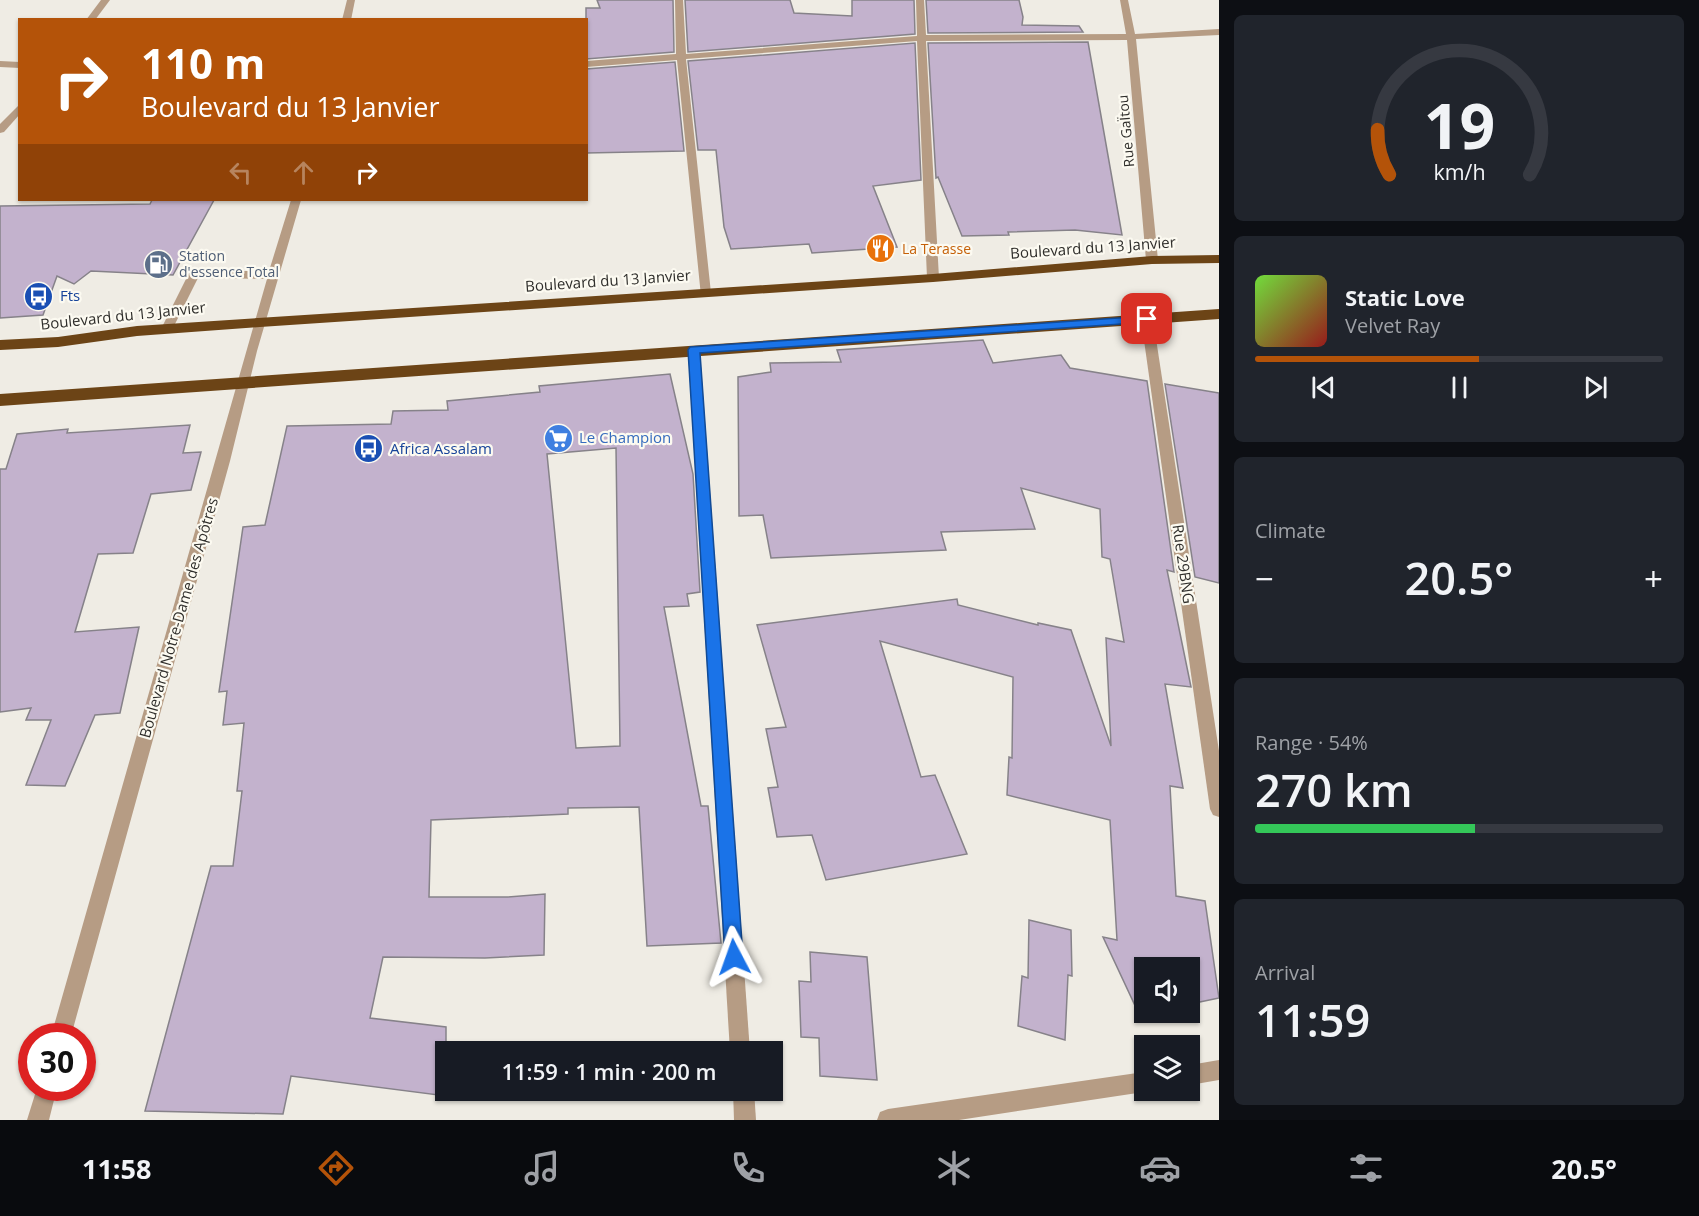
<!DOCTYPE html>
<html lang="en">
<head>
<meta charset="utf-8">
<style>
  :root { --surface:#171b24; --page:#20242c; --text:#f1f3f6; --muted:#9ea1a6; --line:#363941; --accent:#b45309 }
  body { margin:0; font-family:"Open Sans",sans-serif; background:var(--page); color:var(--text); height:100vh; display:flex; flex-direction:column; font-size:22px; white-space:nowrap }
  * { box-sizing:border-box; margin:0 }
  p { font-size:20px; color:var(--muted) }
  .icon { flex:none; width:33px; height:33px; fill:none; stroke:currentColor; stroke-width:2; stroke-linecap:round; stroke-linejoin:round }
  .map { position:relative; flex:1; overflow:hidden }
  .sheet { display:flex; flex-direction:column; gap:15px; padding:15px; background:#0d0f14; width:480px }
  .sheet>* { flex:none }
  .banner { position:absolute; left:18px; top:18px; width:570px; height:183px; border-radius:0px; box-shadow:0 2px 4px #0004; background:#b45309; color:#fff; overflow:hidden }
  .buttons { position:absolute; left:1134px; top:957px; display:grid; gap:12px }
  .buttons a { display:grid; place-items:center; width:66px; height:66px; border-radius:0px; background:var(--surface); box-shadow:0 2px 4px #0004; font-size:30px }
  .speed { position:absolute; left:18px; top:1023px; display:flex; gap:12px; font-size:30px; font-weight:700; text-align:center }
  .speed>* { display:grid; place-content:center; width:78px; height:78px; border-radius:50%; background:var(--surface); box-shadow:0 2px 4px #0004; line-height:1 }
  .speed .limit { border:9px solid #d22; background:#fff; color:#111 }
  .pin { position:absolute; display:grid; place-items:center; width:51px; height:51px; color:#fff; margin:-26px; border-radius:12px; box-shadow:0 3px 9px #0006 }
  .me { position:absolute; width:66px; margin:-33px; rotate:356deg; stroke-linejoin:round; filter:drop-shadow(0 0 4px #0008) }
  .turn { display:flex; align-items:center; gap:21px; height:126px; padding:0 24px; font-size:27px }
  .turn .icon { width:78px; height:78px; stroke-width:2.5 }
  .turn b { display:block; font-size:42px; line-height:51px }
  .lanes { display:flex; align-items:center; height:57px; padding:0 24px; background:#0003; justify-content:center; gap:30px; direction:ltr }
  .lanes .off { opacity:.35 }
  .big { font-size:45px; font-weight:600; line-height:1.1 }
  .sheet .widget { flex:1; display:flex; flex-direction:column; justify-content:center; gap:9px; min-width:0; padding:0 21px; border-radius:9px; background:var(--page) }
  .sheet .dial { align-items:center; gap:0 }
  .dial svg { height:156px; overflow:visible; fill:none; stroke:var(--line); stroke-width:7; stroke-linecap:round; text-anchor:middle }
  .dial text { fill:var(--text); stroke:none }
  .song { display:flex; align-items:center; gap:18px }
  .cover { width:72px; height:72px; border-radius:9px; background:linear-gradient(135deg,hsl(100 70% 55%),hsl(0 70% 35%)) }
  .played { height:6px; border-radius:3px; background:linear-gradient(90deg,var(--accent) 55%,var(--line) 55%) }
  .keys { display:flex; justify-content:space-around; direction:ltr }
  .heat { display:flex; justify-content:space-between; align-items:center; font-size:33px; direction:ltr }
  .charge { height:9px; border-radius:4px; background:linear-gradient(90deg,#34c759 54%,var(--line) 0) }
  .trip { position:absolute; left:435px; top:1041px; width:348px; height:60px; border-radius:0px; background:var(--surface); box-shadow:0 2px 4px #0004; font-weight:600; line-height:60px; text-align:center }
  .tabs { display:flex; height:96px; justify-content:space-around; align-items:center; background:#090b0e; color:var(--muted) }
  .tabs .icon { width:42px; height:42px }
  .tabs .active { color:var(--accent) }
  .tabs b { font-size:27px; color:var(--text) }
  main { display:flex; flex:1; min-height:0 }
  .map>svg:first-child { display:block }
  .building { fill:#c3b2cd; stroke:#868289; stroke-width:1.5; fill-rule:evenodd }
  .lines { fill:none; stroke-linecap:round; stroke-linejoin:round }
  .minor { fill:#b69c84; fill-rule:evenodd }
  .highway { fill:#6c4416; fill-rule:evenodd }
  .route { fill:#1a73e8; stroke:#114b97; stroke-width:1.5 }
  .labels { text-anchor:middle; stroke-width:4.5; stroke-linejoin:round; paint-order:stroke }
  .far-street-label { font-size:14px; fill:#2f2e2b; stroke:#fcfaf1 }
  .far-food-label { font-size:14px; fill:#c56008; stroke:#fcfaf1; text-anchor:start }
  .far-service-label { font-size:14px; fill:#4e5e75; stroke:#fcfaf1; text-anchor:start }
  .street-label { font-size:15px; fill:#2f2e2b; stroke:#fcfaf1 }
  .transit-label { font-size:15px; fill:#164399; stroke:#fcfaf1; text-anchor:start }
  .shop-label { font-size:15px; fill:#366cbe; stroke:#fcfaf1; text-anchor:start }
</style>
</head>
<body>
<main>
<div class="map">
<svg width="1219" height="1120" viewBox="0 0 1219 1120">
  <rect width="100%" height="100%" fill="#efece4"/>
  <g class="building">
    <path d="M 597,0 L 673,0 L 674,52 L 586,59 L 586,8 L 600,8 Z"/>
    <path d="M 685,0 L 790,0 L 794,13 L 852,16 L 852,0 L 914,0 L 915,34 L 688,52 Z"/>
    <path d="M 926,0 L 1019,0 L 1023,17 L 1022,25 L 1079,26 L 1083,32 L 928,33 Z"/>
    <path d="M 1088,42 L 1122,235 L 1075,230 L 1008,232 L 1009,235 L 962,236 L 938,177 L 936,178 L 928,43 Z"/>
    <path d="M 915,43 L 921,180 L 873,186 L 897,247 L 812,253 L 809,244 L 731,249 L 724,227 L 716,150 L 698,150 L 688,61 Z"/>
    <path d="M 675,62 L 684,151 L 586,153 L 586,69 Z"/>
    <path d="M 152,200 L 214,200 L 173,275 L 91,271 L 74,284 L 57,276 L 43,315 L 0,318 L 0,206 L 150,204 Z"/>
    <path d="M 983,340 L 993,363 L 1061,355 L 1070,368 L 1147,381 L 1174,572 L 1167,570 L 1191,687 L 1165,684 L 1183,788 L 1170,786 L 1176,896 L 1205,901 L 1219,998 L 1190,1004 L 1190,968 L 1144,968 L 1144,1012 L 1147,1012 L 1139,1014 L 1103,937 L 1117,940 L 1110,820 L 1007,795 L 1009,757 L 1012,758 L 1013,677 L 880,641 L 921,777 L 935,775 L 967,854 L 826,880 L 812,835 L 777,837 L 768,788 L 778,787 L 766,729 L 786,727 L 757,625 L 957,599 L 958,605 L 1038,625 L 1038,623 L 1071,630 L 1111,746 L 1106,638 L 1124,642 L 1110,559 L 1102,557 L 1100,509 L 1021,488 L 1035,529 L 941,532 L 946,550 L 771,558 L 763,515 L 739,516 L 738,377 L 771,372 L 770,363 L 841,362 L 837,350 Z"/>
    <path d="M 670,374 L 693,474 L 700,592 L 687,594 L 689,606 L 664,607 L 701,806 L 708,806 L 721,943 L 647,946 L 639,807 L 568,808 L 568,814 L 431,820 L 429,897 L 508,897 L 545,894 L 544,955 L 485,958 L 383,957 L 370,1018 L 446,1027 L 446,1096 L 291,1076 L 283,1114 L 145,1111 L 211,866 L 233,866 L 242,791 L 237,791 L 244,723 L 223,725 L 227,691 L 219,692 L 243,527 L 265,525 L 287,426 L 391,424 L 393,411 L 448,410 L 447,401 L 540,392 L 539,386 ZM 616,448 L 620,746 L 576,748 L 547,454 Z"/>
    <path d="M 1165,384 L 1219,393 L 1219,583 L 1195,577 Z"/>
    <path d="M 190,425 L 183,453 L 201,452 L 191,490 L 151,494 L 133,553 L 98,554 L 75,632 L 139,627 L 120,713 L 95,715 L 65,786 L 26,785 L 51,720 L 26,720 L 31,708 L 0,712 L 0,469 L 6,469 L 17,434 L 68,429 L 67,433 Z"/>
    <path d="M 1029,920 L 1071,930 L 1072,976 L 1068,975 L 1065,1040 L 1018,1026 L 1022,976 L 1028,978 Z"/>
    <path d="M 810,952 L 867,957 L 877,1080 L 820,1076 L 819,1038 L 801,1037 L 799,981 L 811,982 Z"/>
  </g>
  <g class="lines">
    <g class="minor">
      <path d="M 101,0 L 110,0 L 95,20 L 86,20 Z"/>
      <path d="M 347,0 L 355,0 L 351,20 L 342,20 Z"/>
      <path d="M 675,0 L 683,0 L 686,54 L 917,36 L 916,0 L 924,0 L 926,35 L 1126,34 L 1120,0 L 1128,0 L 1135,34 L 1219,29 L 1219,35 L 1136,39 L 1158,260 L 1152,264 L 1146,260 L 1127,40 L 926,41 L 939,278 L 933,282 L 927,278 L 917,41 L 686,59 L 711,293 L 705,297 L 701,296 L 677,60 L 586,67 L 586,61 L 676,54 Z"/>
      <path d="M 0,61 L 20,62 L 20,68 L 0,67 Z"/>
      <path d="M 20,104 L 20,114 L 4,132 L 0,133 L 0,124 Z"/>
      <path d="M 291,200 L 301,200 L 257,351 L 230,461 L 71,1036 L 51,1036 L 267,279 L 198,278 L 171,332 L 167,333 L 161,329 L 190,271 L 269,271 Z"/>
      <path d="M 1147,315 L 1153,319 L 1219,751 L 1219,817 L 1213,815 L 1210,809 L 1141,319 Z"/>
      <path d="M 694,346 L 700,350 L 750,1052 L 730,1052 L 688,350 Z"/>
      <path d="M 1219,1060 L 1219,1080 L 1190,1085 L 1190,1065 Z"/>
      <path d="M 1144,1072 L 1144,1090 L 1149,1090 L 1144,1092 L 959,1120 L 877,1120 L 880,1112 L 888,1109 Z"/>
      <path d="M 37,1088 L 57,1088 L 49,1120 L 27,1120 Z"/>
      <path d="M 733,1090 L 754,1090 L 756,1120 L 734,1120 Z"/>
    </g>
    <g class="highway">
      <path d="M 1219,255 L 1219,263 L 1152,264 L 933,282 L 260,327 L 137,336 L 58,347 L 0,350 L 0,340 L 58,337 L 137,326 L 933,274 L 1152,256 Z"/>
      <path d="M 1219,309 L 1219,319 L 0,406 L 0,394 Z"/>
    </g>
  </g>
  <path class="route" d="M 1147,316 L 1153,319 L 1151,322 L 700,353 L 743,957 L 740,964 L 734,966 L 727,964 L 725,957 L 688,350 L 690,347 Z"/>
  <defs>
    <symbol id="restaurant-disc" viewBox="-11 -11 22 22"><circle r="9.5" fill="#e8710a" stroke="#fcfaf1"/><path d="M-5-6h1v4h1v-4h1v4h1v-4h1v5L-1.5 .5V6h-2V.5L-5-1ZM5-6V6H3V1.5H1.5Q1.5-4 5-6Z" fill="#fff"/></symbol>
    <symbol id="fuel-disc" viewBox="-11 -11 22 22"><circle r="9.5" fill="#5c6f8a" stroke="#fcfaf1"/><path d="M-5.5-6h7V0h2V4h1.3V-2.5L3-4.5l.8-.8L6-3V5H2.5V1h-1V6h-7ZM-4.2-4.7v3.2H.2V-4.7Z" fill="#fff"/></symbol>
    <symbol id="bus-disc" viewBox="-11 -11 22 22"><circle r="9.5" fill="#1a4fb4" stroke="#fcfaf1"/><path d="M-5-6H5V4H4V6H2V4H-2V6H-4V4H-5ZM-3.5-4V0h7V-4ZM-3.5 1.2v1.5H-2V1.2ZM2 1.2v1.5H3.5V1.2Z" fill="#fff"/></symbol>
    <symbol id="supermarket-disc" viewBox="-11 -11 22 22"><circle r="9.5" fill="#3f7fe0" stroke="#fcfaf1"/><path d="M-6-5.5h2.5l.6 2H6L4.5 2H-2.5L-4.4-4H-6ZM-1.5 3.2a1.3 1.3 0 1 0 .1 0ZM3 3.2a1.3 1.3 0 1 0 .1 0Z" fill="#fff"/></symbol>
  </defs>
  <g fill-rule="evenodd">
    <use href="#restaurant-disc" x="864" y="232" width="33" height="33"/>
    <use href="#fuel-disc" x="142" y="248" width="33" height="33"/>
    <use href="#bus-disc" x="22" y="280" width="33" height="33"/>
    <use href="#supermarket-disc" x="542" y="422" width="33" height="33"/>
    <use href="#bus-disc" x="352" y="432" width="33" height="33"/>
  </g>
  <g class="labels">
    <g class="far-street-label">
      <text transform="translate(1126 131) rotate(-95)" y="5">Rue GaÏtou</text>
    </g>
    <g class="far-food-label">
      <text x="902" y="254">La Terasse</text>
    </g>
    <g class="far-service-label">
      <text x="179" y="261">Station<tspan x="179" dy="16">d'essence Total</tspan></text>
    </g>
    <g class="street-label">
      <text transform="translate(1093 248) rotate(-4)" y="5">Boulevard du 13 Janvier</text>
      <text transform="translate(608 281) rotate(-4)" y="5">Boulevard du 13 Janvier</text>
      <text transform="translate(123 316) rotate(-6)" y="5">Boulevard du 13 Janvier</text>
      <text transform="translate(1183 564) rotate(82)" y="5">Rue 29BNG</text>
      <text transform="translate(179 618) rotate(-74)" y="5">Boulevard Notre-Dame des Apôtres</text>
    </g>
    <g class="transit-label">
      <text x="60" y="301">Fts</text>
      <text x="390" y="454">Africa Assalam</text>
    </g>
    <g class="shop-label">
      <text x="579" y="443">Le Champion</text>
    </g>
  </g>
</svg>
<div class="buttons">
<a><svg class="icon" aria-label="sound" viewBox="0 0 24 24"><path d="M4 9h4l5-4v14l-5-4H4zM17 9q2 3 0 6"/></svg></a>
<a><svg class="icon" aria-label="layers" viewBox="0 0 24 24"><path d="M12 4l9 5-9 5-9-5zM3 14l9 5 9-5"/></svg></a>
</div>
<div class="speed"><div class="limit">30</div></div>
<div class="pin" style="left:1147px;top:319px;background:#d93025"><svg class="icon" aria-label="arrive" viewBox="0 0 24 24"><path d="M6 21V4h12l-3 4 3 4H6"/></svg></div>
<svg class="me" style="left:734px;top:957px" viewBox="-20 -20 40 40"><path d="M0-17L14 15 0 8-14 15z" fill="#1a73e8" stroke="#fff" stroke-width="4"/></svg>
<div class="trip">11:59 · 1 min · 200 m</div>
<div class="banner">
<div class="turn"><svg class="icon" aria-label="right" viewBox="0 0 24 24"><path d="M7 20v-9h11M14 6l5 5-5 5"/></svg><div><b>110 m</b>Boulevard du 13 Janvier</div></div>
<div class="lanes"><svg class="icon off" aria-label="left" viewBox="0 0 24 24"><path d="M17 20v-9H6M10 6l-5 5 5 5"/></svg><svg class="icon off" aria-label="ahead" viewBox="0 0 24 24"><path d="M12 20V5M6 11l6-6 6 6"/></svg><svg class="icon" aria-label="right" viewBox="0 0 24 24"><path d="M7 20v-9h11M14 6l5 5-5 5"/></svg></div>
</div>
</div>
<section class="sheet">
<div class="widget dial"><svg viewBox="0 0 100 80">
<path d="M14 69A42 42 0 1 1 86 69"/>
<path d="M14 69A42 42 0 0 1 8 46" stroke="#b45309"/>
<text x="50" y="56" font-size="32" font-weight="700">19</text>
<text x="50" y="72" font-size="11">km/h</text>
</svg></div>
<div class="widget">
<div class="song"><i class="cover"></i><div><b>Static Love</b><p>Velvet Ray</p></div></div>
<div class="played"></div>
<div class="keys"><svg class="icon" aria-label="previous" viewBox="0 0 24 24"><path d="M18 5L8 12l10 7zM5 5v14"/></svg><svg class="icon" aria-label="pause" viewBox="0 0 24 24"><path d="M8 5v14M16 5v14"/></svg><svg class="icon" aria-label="next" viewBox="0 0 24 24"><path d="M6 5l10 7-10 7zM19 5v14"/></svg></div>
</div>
<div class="widget"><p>Climate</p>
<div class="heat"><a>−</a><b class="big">20.5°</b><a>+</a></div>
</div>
<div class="widget"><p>Range · 54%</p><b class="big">270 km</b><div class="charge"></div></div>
<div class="widget"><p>Arrival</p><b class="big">11:59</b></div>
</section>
</main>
<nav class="tabs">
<b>11:58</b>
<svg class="icon active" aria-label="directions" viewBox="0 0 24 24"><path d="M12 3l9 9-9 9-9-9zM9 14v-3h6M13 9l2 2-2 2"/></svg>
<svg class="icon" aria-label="music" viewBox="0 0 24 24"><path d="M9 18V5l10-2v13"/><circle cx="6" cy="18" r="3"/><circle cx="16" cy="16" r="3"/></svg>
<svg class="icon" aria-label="phone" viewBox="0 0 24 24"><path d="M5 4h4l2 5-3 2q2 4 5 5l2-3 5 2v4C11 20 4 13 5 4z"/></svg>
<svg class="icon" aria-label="climate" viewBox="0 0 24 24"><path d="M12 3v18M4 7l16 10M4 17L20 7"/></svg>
<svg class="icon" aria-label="car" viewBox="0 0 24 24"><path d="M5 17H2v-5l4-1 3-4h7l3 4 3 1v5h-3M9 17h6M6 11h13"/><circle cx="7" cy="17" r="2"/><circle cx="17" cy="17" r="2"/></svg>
<svg class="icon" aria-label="filters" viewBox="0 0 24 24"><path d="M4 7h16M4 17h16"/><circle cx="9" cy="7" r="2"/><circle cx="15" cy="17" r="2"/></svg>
<b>20.5°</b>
</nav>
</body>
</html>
